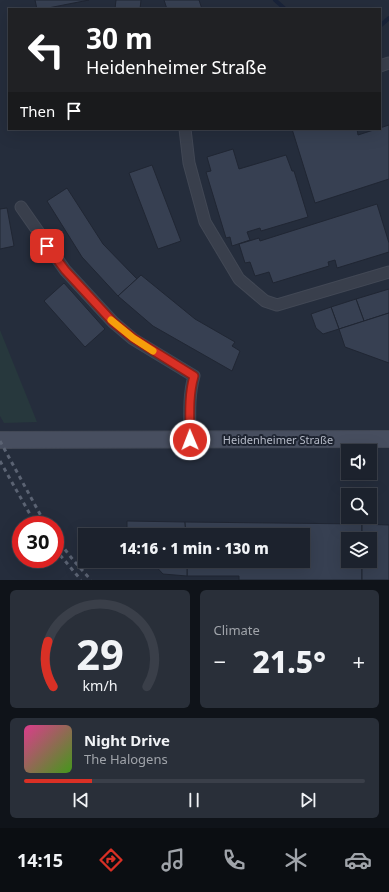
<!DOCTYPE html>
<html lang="en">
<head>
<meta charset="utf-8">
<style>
  :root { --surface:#1c222d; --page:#292f39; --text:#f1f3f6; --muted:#a0a4aa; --line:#3a3f49; --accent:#d93025 }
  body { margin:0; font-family:"Noto Sans",sans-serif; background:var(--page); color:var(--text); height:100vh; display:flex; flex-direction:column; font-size:15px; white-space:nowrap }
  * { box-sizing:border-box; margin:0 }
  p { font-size:13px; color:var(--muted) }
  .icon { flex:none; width:22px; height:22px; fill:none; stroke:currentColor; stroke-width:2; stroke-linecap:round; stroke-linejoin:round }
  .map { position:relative; height:580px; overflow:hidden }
  .panel { display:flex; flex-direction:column; gap:10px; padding:10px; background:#0f1319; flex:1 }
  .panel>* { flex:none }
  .hud { position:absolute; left:8px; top:8px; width:373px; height:122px; border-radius:0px; box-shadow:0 4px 16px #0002,0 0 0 1px var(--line); background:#202124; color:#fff; overflow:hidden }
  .fabs { position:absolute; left:341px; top:444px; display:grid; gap:8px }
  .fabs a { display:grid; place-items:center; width:36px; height:36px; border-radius:0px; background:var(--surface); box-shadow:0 4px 16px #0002,0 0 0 1px var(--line); font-size:20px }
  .speed { position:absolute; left:12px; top:516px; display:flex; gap:8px; font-size:20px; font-weight:700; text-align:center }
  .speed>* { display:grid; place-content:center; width:52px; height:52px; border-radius:50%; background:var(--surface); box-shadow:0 4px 16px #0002,0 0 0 1px var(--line); line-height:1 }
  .speed .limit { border:6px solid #d22; background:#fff; color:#111 }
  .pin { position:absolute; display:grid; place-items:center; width:34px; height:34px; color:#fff; margin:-17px; border-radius:8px; box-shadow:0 2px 6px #0006 }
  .me { position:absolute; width:44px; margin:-22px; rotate:359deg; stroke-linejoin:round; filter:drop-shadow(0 0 3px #0008) }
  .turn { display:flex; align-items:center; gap:14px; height:84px; padding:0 12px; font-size:18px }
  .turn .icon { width:52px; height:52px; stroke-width:2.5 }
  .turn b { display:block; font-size:28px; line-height:34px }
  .then { display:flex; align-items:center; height:38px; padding:0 12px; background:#0003; gap:8px; font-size:15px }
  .big { font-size:30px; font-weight:800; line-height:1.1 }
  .panel .tile { flex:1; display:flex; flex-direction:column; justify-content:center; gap:6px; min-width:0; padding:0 14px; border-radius:6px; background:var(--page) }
  .panel .dial { align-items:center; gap:0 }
  .dial svg { height:104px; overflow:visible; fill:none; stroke:var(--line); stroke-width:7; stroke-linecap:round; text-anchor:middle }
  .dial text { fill:var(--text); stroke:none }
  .song { display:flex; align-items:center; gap:12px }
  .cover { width:48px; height:48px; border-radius:6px; background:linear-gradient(135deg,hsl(330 70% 55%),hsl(100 70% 35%)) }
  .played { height:4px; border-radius:2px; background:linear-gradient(90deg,var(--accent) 20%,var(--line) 20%) }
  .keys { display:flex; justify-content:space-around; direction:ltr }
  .heat { display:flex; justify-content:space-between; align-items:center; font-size:22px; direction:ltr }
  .panel .tiles { flex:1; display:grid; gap:10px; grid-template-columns:1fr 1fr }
  .tile:last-child { grid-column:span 2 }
  .trip { position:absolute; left:78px; top:528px; width:232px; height:40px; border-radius:0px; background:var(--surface); box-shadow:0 4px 16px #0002,0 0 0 1px var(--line); font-weight:800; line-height:40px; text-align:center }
  .tabs { display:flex; height:64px; justify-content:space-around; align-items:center; background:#0b0e12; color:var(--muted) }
  .tabs .icon { width:28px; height:28px }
  .tabs .selected { color:var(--accent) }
  .tabs b { font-size:18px; color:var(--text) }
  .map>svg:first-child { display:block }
  .green { fill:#27383d }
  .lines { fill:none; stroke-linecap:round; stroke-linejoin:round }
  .stream { stroke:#192339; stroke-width:4 }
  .building { fill:#374052; stroke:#202633 }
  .minor-casing { stroke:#424855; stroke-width:13 }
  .secondary-casing { stroke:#424855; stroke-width:18 }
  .minor { stroke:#393f4c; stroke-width:11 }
  .secondary { stroke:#474e5f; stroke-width:16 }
  .rail { stroke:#5b6373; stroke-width:3; stroke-dasharray:4 4; stroke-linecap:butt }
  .route-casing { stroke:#8d1f18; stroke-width:10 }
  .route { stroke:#d93025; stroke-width:7 }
  .slow { stroke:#f59e0b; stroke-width:7 }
  .labels { text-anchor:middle; stroke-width:4; stroke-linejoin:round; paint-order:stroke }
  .street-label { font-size:11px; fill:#b5bac7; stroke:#1e2431 }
</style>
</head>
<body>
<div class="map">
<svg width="389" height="580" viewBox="0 0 389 580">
  <rect width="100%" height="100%" fill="#252d3c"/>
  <path class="green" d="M 0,330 L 37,422 L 4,423 L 0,416 Z"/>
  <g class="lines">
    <g class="stream">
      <path d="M 275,0 L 285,9"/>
      <path d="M 380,26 L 389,18"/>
    </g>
  </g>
  <g class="building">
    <path d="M 35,0 L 89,0 L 43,9 L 37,9 Z"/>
    <path d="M 116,0 L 141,0 L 140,9 L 115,9 Z"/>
    <path d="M 164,0 L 199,0 L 202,9 L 167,9 Z"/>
    <path d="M 389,125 L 389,179 L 315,203 L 292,129 L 357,129 L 358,135 Z"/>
    <path d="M 233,149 L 239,169 L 286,155 L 292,171 L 294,171 L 308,217 L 261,231 L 260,228 L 247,232 L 250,240 L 232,246 L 230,237 L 226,238 L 206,172 L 211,171 L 207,157 Z"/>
    <path d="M 152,165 L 181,241 L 158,249 L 129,173 Z"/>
    <path d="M 67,188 L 103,244 L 137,279 L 118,296 L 82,257 L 47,201 Z"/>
    <path d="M 377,204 L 389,243 L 389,252 L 337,268 L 335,260 L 328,262 L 329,266 L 273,283 L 269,272 L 255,276 L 250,262 L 245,263 L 239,244 L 259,238 L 260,241 Z"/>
    <path d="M 7,208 L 14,246 L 0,249 L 0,209 Z"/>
    <path d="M 141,275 L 195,319 L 235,342 L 232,346 L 240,351 L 232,371 L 153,326 L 118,296 Z"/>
    <path d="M 64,283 L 105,329 L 85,347 L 44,301 Z"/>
    <path d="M 389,289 L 389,313 L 364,321 L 356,299 Z"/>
    <path d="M 356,299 L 364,321 L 339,329 L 331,307 Z"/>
    <path d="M 331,307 L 339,329 L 323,334 L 316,328 L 311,314 Z"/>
    <path d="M 389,313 L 389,363 L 345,347 L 339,329 Z"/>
    <path d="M 127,521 L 185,522 L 186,535 L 127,535 Z"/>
    <path d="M 185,522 L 362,524 L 362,539 L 348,539 L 348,561 L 362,561 L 362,580 L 239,580 L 239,576 L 187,576 L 187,561 L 303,561 L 303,535 L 186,535 Z"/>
    <path d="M 362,524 L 389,525 L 389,580 L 362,580 L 362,561 L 370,561 L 370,539 L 362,539 Z"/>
    <path d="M 151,561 L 187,561 L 187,576 L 163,574 Z"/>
  </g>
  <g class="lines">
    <defs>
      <g id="minor">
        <path d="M 380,66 L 389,63"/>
        <path d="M 185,129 L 189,163 L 205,222 L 239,279 L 265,301 L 277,305 L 389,272"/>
        <path d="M 21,207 L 65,270 L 113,322 L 133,339 L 194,376 C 188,397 190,419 190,440"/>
      </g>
      <path id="secondary" d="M 0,440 L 389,439"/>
    </defs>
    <use href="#minor" class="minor-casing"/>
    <use href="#secondary" class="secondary-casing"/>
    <use href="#minor" class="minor"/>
    <use href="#secondary" class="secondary"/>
    <g class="rail">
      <path d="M 0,441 L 46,525"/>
      <path d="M 0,461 L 36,525"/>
      <path d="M 55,537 L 74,561 L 91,580"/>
      <path d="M 55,549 L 81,580"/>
    </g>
  </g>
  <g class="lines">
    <defs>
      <path id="route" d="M 47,246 L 65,270 L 113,322 L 133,338 L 194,376 C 188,397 190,419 190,440"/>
    </defs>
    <use href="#route" class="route-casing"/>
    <use href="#route" class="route"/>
    <path class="slow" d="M 111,320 L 133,338 L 153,351"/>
  </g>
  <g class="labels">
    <g class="street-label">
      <text x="278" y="444">Heidenheimer Straße</text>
    </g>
  </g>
</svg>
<div class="fabs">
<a><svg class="icon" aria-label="sound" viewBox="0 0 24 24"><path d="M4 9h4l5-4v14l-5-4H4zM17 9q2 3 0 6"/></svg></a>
<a><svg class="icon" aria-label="search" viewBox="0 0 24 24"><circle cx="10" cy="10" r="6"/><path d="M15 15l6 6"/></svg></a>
<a><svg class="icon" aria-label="layers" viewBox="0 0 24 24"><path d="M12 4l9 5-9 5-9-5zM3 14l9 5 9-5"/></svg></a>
</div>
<div class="speed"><div class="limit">30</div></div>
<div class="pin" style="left:47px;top:246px;background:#d93025"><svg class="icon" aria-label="arrive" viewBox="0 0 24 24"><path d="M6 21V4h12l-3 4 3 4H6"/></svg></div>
<svg class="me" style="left:190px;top:440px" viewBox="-20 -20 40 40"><circle r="17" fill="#d93025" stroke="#fff" stroke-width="3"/><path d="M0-11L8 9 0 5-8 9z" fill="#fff"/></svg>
<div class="trip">14:16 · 1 min · 130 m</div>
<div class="hud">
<div class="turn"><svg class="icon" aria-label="left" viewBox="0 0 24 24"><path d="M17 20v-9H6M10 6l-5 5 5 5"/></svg><div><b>30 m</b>Heidenheimer Straße</div></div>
<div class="then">Then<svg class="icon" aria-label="arrive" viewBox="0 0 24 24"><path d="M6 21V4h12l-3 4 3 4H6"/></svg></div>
</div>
</div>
<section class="panel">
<div class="tiles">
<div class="tile dial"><svg viewBox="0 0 100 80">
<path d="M14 69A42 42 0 1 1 86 69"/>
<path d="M14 69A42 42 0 0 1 10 34" stroke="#d93025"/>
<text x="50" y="56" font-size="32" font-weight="700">29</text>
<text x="50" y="72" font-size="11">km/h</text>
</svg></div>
<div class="tile"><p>Climate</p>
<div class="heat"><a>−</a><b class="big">21.5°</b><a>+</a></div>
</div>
<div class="tile">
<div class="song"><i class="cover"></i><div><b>Night Drive</b><p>The Halogens</p></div></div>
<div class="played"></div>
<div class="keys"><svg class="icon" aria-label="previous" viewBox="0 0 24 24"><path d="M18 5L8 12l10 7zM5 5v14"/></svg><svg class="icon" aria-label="pause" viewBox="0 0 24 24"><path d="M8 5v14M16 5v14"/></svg><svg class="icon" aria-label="next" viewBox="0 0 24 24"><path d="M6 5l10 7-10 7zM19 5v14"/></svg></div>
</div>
</div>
</section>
<nav class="tabs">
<b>14:15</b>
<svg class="icon selected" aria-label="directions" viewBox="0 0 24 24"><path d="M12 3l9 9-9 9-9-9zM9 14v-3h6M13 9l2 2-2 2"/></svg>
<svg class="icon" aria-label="music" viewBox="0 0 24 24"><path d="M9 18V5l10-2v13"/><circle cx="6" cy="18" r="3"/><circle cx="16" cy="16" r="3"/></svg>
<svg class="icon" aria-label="phone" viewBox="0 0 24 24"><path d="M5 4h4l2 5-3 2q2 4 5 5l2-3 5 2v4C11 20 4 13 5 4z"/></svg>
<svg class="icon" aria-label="climate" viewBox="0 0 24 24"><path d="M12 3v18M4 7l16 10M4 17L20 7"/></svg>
<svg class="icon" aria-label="car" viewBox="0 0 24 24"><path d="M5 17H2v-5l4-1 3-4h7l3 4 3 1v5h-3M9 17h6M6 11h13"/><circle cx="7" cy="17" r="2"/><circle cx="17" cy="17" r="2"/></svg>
</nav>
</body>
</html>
